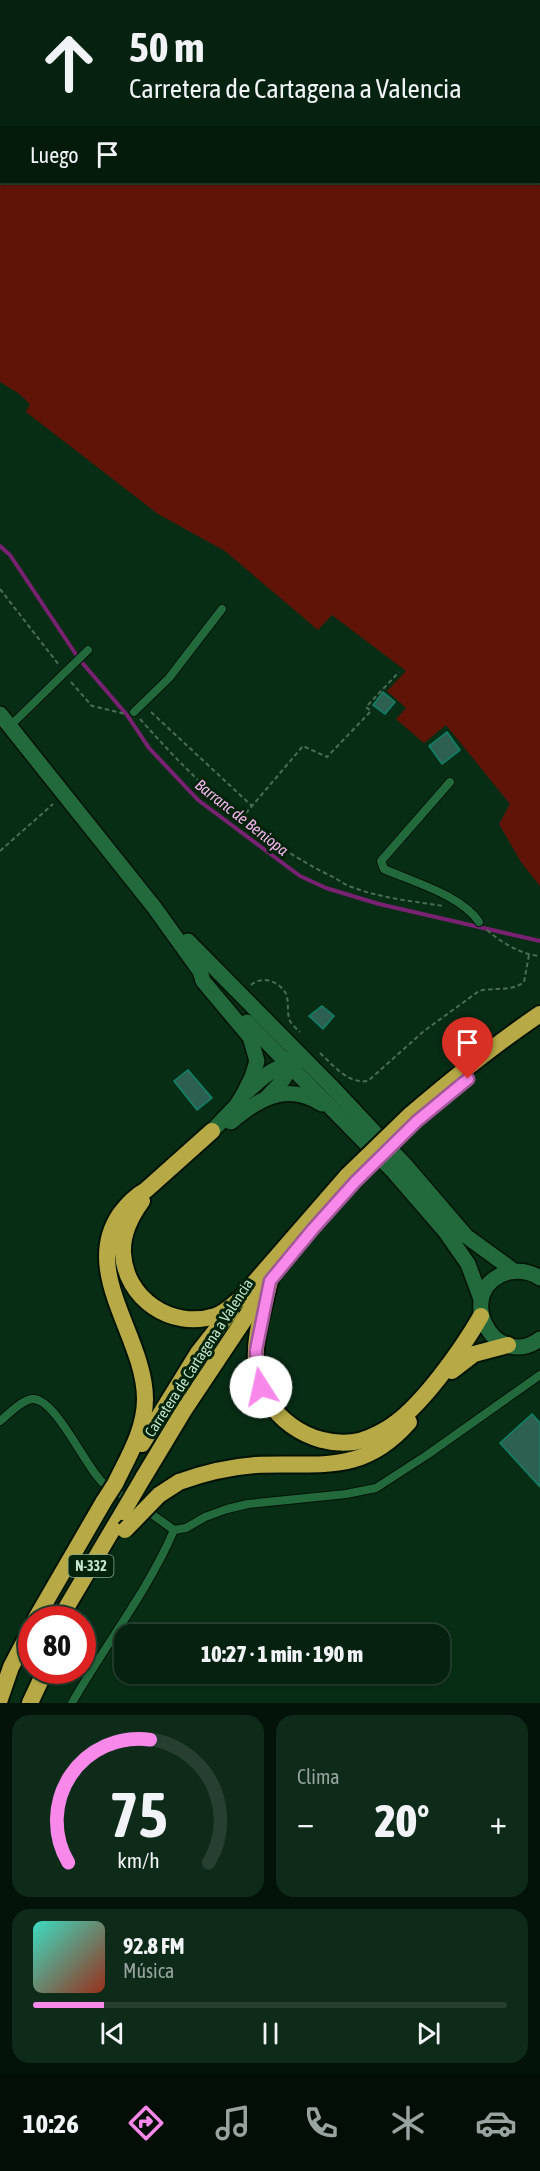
<!DOCTYPE html>
<html lang="es">
<head>
<meta charset="utf-8">
<style>
  :root { --surface:#052210; --page:#0e2a19; --text:#f1f3f6; --muted:#97a49f; --line:#263f30; --accent:#f888ea }
  body { margin:0; font-family:"Asap Condensed",sans-serif; background:var(--page); color:var(--text); height:100vh; display:flex; flex-direction:column; font-size:22px; white-space:nowrap }
  * { box-sizing:border-box; margin:0 }
  p { font-size:20px; color:var(--muted) }
  .icon { flex:none; width:33px; height:33px; fill:none; stroke:currentColor; stroke-width:2; stroke-linecap:round; stroke-linejoin:round }
  .map { position:relative; height:1703px; overflow:hidden }
  .details { display:flex; flex-direction:column; gap:12px; padding:12px; background:#031309; flex:1 }
  .details>* { flex:none }
  .guide { position:absolute; left:0px; top:0px; width:540px; height:183px; box-shadow:0 2px 4px #0004,0 0 0 2px var(--line); background:#052210; color:var(--text); overflow:hidden }
  .speed { position:absolute; left:18px; top:1606px; display:flex; gap:12px; font-size:30px; font-weight:700; text-align:center }
  .speed>* { display:grid; place-content:center; width:78px; height:78px; border-radius:50%; background:var(--surface); box-shadow:0 2px 4px #0004,0 0 0 2px var(--line); line-height:1 }
  .speed .limit { border:9px solid #d22; background:#fff; color:#111 }
  .pin { position:absolute; display:grid; place-items:center; width:51px; height:51px; color:#fff; margin:-62px -26px; border-radius:50% 50% 50% 0; rotate:-45deg; box-shadow:0 0 6px #0007 }
  .pin .icon { rotate:45deg }
  .me { position:absolute; width:66px; margin:-33px; rotate:350deg; stroke-linejoin:round; filter:drop-shadow(0 0 4px #0008) }
  .turn { display:flex; align-items:center; gap:21px; height:126px; padding:0 30px; font-size:27px }
  .turn .icon { width:78px; height:78px; stroke-width:2.5 }
  .turn b { display:block; font-size:42px; line-height:51px }
  .then { display:flex; align-items:center; height:57px; padding:0 30px; background:#0003; gap:12px; font-size:22px }
  .big { font-size:45px; font-weight:800; line-height:1.1 }
  .details .card { flex:1; display:flex; flex-direction:column; justify-content:center; gap:9px; min-width:0; padding:0 21px; border-radius:18px; background:var(--page) }
  .details .dial { align-items:center; gap:0 }
  .dial svg { height:156px; overflow:visible; fill:none; stroke:var(--line); stroke-width:7; stroke-linecap:round; text-anchor:middle }
  .dial text { fill:var(--text); stroke:none }
  .song { display:flex; align-items:center; gap:18px }
  .cover { width:72px; height:72px; border-radius:9px; background:linear-gradient(135deg,hsl(170 70% 55%),hsl(10 70% 35%)) }
  .played { height:6px; border-radius:3px; background:linear-gradient(90deg,var(--accent) 15%,var(--line) 15%) }
  .keys { display:flex; justify-content:space-around; direction:ltr }
  .heat { display:flex; justify-content:space-between; align-items:center; font-size:33px; direction:ltr }
  .details .tiles { flex:1; display:grid; gap:12px; grid-template-columns:1fr 1fr }
  .card:last-child { grid-column:span 2 }
  .trip { position:absolute; left:114px; top:1624px; width:336px; height:60px; border-radius:18px; background:var(--surface); box-shadow:0 2px 4px #0004,0 0 0 2px var(--line); font-weight:800; line-height:60px; text-align:center }
  .dock { display:flex; height:96px; justify-content:space-around; align-items:center; background:#020e06; color:var(--muted) }
  .dock .icon { width:42px; height:42px }
  .dock .active { color:var(--accent) }
  .dock b { font-size:27px; color:var(--text) }
  .map>svg:first-child { display:block }
  .green { fill:#601408 }
  .lines { fill:none; stroke-linecap:round; stroke-linejoin:round }
  .stream { stroke:#792271; stroke-width:4 }
  .building { fill:#2d6051; stroke:#108369; stroke-width:1.5 }
  .service-casing { stroke:#011305; stroke-width:10 }
  .minor-casing { stroke:#011305; stroke-width:18 }
  .tertiary-casing { stroke:#011305; stroke-width:18 }
  .trunk-casing { stroke:#011305; stroke-width:20 }
  .path { stroke:#4a6e55; stroke-width:2; stroke-dasharray:4.5 3; stroke-linecap:butt }
  .service { stroke:#22693c; stroke-width:8 }
  .minor { stroke:#22693c; stroke-width:15 }
  .tertiary { stroke:#22693c; stroke-width:15 }
  .trunk { stroke:#b7aa46; stroke-width:16 }
  .trunk-bridge-casing { stroke:#011305; stroke-width:20; stroke-linecap:butt }
  .trunk-bridge { stroke:#b7aa46; stroke-width:16 }
  .route-casing { stroke:#a15898; stroke-width:15 }
  .route { stroke:#f888ea; stroke-width:10 }
  .labels { text-anchor:middle; stroke-width:6; stroke-linejoin:round; paint-order:stroke }
  .shield { fill:#00230c; stroke:#88ab91; stroke-width:1.5 }
  .shield-label { font-size:14px; font-weight:bold; fill:#c3e5ca }
  .street-label { font-size:15px; fill:#c3e5ca; stroke:#00230c }
  .water-label { font-size:16px; font-style:italic; fill:#f8b3ed; stroke:#00230c }
</style>
</head>
<body>
<div class="map">
<svg width="540" height="1703" viewBox="0 0 540 1703">
  <rect width="100%" height="100%" fill="#072d15"/>
  <path class="green" d="M 181,0 L 540,0 L 540,886 L 521,862 L 499,824 L 510,804 L 446,725 L 424,743 L 396,719 L 406,708 L 387,691 L 406,671 L 332,615 L 318,630 L 225,551 L 158,514 L 26,412 L 30,404 L 18,393 L 0,382 L 0,171 L 2,182 L 538,182 L 538,2 Z"/>
  <g class="lines">
    <path class="stream" d="M 0,546 L 10,555 L 79,659 L 127,715 L 149,748 L 198,800 L 300,876 L 326,888 L 379,904 L 540,941"/>
  </g>
  <g class="building">
    <path d="M 383,692 L 395,702 L 385,714 L 373,705 Z"/>
    <path d="M 447,732 L 460,750 L 442,764 L 429,746 Z"/>
    <path d="M 322,1006 L 334,1016 L 323,1029 L 309,1016 Z"/>
    <path d="M 188,1070 L 212,1098 L 197,1110 L 174,1081 Z"/>
    <path d="M 532,1414 L 540,1423 L 540,1487 L 500,1443 Z"/>
  </g>
  <g class="lines">
    <defs>
      <g id="service">
        <path d="M 134,712 L 169,678 L 222,609"/>
        <path d="M 10,726 L 88,650"/>
        <path d="M 450,782 L 381,861 L 384,869 C 413,882 461,895 479,922"/>
        <path d="M 0,1421 C 8,1415 23,1398 34,1399 C 57,1401 86,1468 103,1483 C 111,1490 122,1495 130,1500"/>
        <path d="M 146,1510 L 174,1530 L 186,1528 L 205,1517 L 227,1509 L 248,1504 L 346,1494 L 376,1488 L 427,1455 L 540,1375"/>
        <path d="M 72,1703 C 105,1645 148,1591 174,1530"/>
      </g>
      <path id="minor" d="M 150,2 L 151,0"/>
      <g id="tertiary">
        <path d="M 0,714 L 154,907 L 200,971 L 203,981 L 250,1037 L 257,1061 L 252,1077 L 243,1095 L 236,1106 L 212,1131"/>
        <path d="M 188,941 L 330,1085 L 406,1166 L 466,1236 L 514,1271"/>
        <path d="M 247,1022 L 394,1172 L 445,1231 L 468,1264 L 481,1299"/>
        <path d="M 248,1091 C 261,1079 277,1062 296,1066"/>
        <path d="M 267,1097 C 279,1085 290,1075 292,1057"/>
        <path d="M 231,1122 C 259,1098 287,1082 322,1104"/>
        <path d="M 540,1278 C 531,1272 520,1270 509,1272 C 451,1288 493,1373 540,1339"/>
      </g>
      <g id="trunk">
        <path d="M 410,1115 C 452,1079 494,1045 540,1014"/>
        <path d="M 142,1201 C 131,1216 122,1234 123,1253 C 125,1298 171,1330 215,1316 C 225,1313 233,1305 241,1298 L 347,1176"/>
        <path d="M 270,1281 C 263,1310 252,1342 257,1371 C 264,1416 310,1448 354,1442 C 366,1440 378,1434 388,1428 C 420,1409 462,1349 481,1316"/>
        <path d="M 452,1371 L 474,1354 L 508,1345"/>
        <path d="M 142,1444 L 198,1353 L 231,1311"/>
        <path d="M 143,1478 L 184,1410 L 264,1290"/>
        <path d="M 179,1482 C 204,1473 229,1467 256,1465 C 319,1462 362,1476 409,1422"/>
        <path d="M 115,1484 C 128,1457 145,1430 145,1399 C 145,1337 80,1272 120,1214 C 128,1204 135,1196 146,1190 L 212,1131"/>
        <path d="M 35,1620 L 104,1501"/>
        <path d="M 59,1620 L 123,1512"/>
        <path d="M 0,1699 L 11,1667 L 32,1627"/>
        <path d="M 30,1703 L 45,1671"/>
      </g>
    </defs>
    <use href="#service" class="service-casing"/>
    <use href="#minor" class="minor-casing"/>
    <use href="#tertiary" class="tertiary-casing"/>
    <use href="#trunk" class="trunk-casing"/>
    <g class="path">
      <path d="M 0,589 L 59,665"/>
      <path d="M 71,682 L 92,706 L 126,714"/>
      <path d="M 151,712 L 252,806"/>
      <path d="M 140,719 C 195,781 254,838 329,875 C 336,878 342,883 349,886 C 379,898 412,901 443,906"/>
      <path d="M 241,819 L 303,746 L 327,757 L 371,711 L 366,707 L 399,672"/>
      <path d="M 0,851 L 53,804"/>
      <path d="M 487,930 C 502,943 520,954 540,956"/>
      <path d="M 251,985 C 261,976 277,980 285,992 C 290,1000 286,1012 290,1021 C 292,1025 297,1029 300,1032"/>
      <path d="M 320,1053 C 334,1066 348,1084 368,1081 L 424,1031 L 479,991 C 493,987 512,992 524,982 L 529,955"/>
    </g>
    <use href="#service" class="service"/>
    <use href="#minor" class="minor"/>
    <use href="#tertiary" class="tertiary"/>
    <use href="#trunk" class="trunk"/>
    <defs>
      <g id="trunk-bridge">
        <path d="M 347,1176 L 410,1115"/>
        <path d="M 104,1501 L 115,1484"/>
        <path d="M 123,1512 L 143,1478"/>
        <path d="M 125,1530 L 159,1495 L 179,1482"/>
      </g>
    </defs>
    <use href="#trunk-bridge" class="trunk-bridge-casing"/>
    <use href="#trunk-bridge" class="trunk-bridge"/>
  </g>
  <g class="lines">
    <defs>
      <path id="route" d="M 261,1387 L 257,1372 L 256,1350 L 270,1281 L 313,1229 L 355,1182 L 417,1121 L 468,1079"/>
    </defs>
    <use href="#route" class="route-casing"/>
    <use href="#route" class="route"/>
  </g>
  <g class="labels">
    <rect class="shield" x="68.5" y="1555" width="45" height="22" rx="4.5"/>
    <g class="shield-label">
      <text x="91" y="1571">N-332</text>
    </g>
    <g class="street-label">
      <text transform="translate(199 1358) rotate(-57)" y="5">Carretera de Cartagena a Valencia</text>
    </g>
    <g class="water-label">
      <text transform="translate(242 817) rotate(38)" y="6">Barranc de Beniopa</text>
    </g>
  </g>
</svg>
<div class="speed"><div class="limit">80</div></div>
<div class="pin" style="left:468px;top:1079px;background:#d93025"><svg class="icon" aria-label="arrive" viewBox="0 0 24 24"><path d="M6 21V4h12l-3 4 3 4H6"/></svg></div>
<svg class="me" style="left:261px;top:1387px" viewBox="-20 -20 40 40"><circle r="19" fill="#fff"/><path d="M0-13L10 11 0 6-10 11z" fill="#f888ea"/></svg>
<div class="trip">10:27 · 1 min · 190 m</div>
<div class="guide">
<div class="turn"><svg class="icon" aria-label="ahead" viewBox="0 0 24 24"><path d="M12 20V5M6 11l6-6 6 6"/></svg><div><b>50 m</b>Carretera de Cartagena a Valencia</div></div>
<div class="then">Luego<svg class="icon" aria-label="arrive" viewBox="0 0 24 24"><path d="M6 21V4h12l-3 4 3 4H6"/></svg></div>
</div>
</div>
<section class="details">
<div class="tiles">
<div class="card dial"><svg viewBox="0 0 100 80">
<path d="M14 69A42 42 0 1 1 86 69"/>
<path d="M14 69A42 42 0 0 1 56 6" stroke="#f888ea"/>
<text x="50" y="56" font-size="32" font-weight="700">75</text>
<text x="50" y="72" font-size="11">km/h</text>
</svg></div>
<div class="card"><p>Clima</p>
<div class="heat"><a>−</a><b class="big">20°</b><a>+</a></div>
</div>
<div class="card">
<div class="song"><i class="cover"></i><div><b>92.8 FM</b><p>Música</p></div></div>
<div class="played"></div>
<div class="keys"><svg class="icon" aria-label="previous" viewBox="0 0 24 24"><path d="M18 5L8 12l10 7zM5 5v14"/></svg><svg class="icon" aria-label="pause" viewBox="0 0 24 24"><path d="M8 5v14M16 5v14"/></svg><svg class="icon" aria-label="next" viewBox="0 0 24 24"><path d="M6 5l10 7-10 7zM19 5v14"/></svg></div>
</div>
</div>
</section>
<nav class="dock">
<b>10:26</b>
<svg class="icon active" aria-label="directions" viewBox="0 0 24 24"><path d="M12 3l9 9-9 9-9-9zM9 14v-3h6M13 9l2 2-2 2"/></svg>
<svg class="icon" aria-label="music" viewBox="0 0 24 24"><path d="M9 18V5l10-2v13"/><circle cx="6" cy="18" r="3"/><circle cx="16" cy="16" r="3"/></svg>
<svg class="icon" aria-label="phone" viewBox="0 0 24 24"><path d="M5 4h4l2 5-3 2q2 4 5 5l2-3 5 2v4C11 20 4 13 5 4z"/></svg>
<svg class="icon" aria-label="climate" viewBox="0 0 24 24"><path d="M12 3v18M4 7l16 10M4 17L20 7"/></svg>
<svg class="icon" aria-label="car" viewBox="0 0 24 24"><path d="M5 17H2v-5l4-1 3-4h7l3 4 3 1v5h-3M9 17h6M6 11h13"/><circle cx="7" cy="17" r="2"/><circle cx="17" cy="17" r="2"/></svg>
</nav>
</body>
</html>
